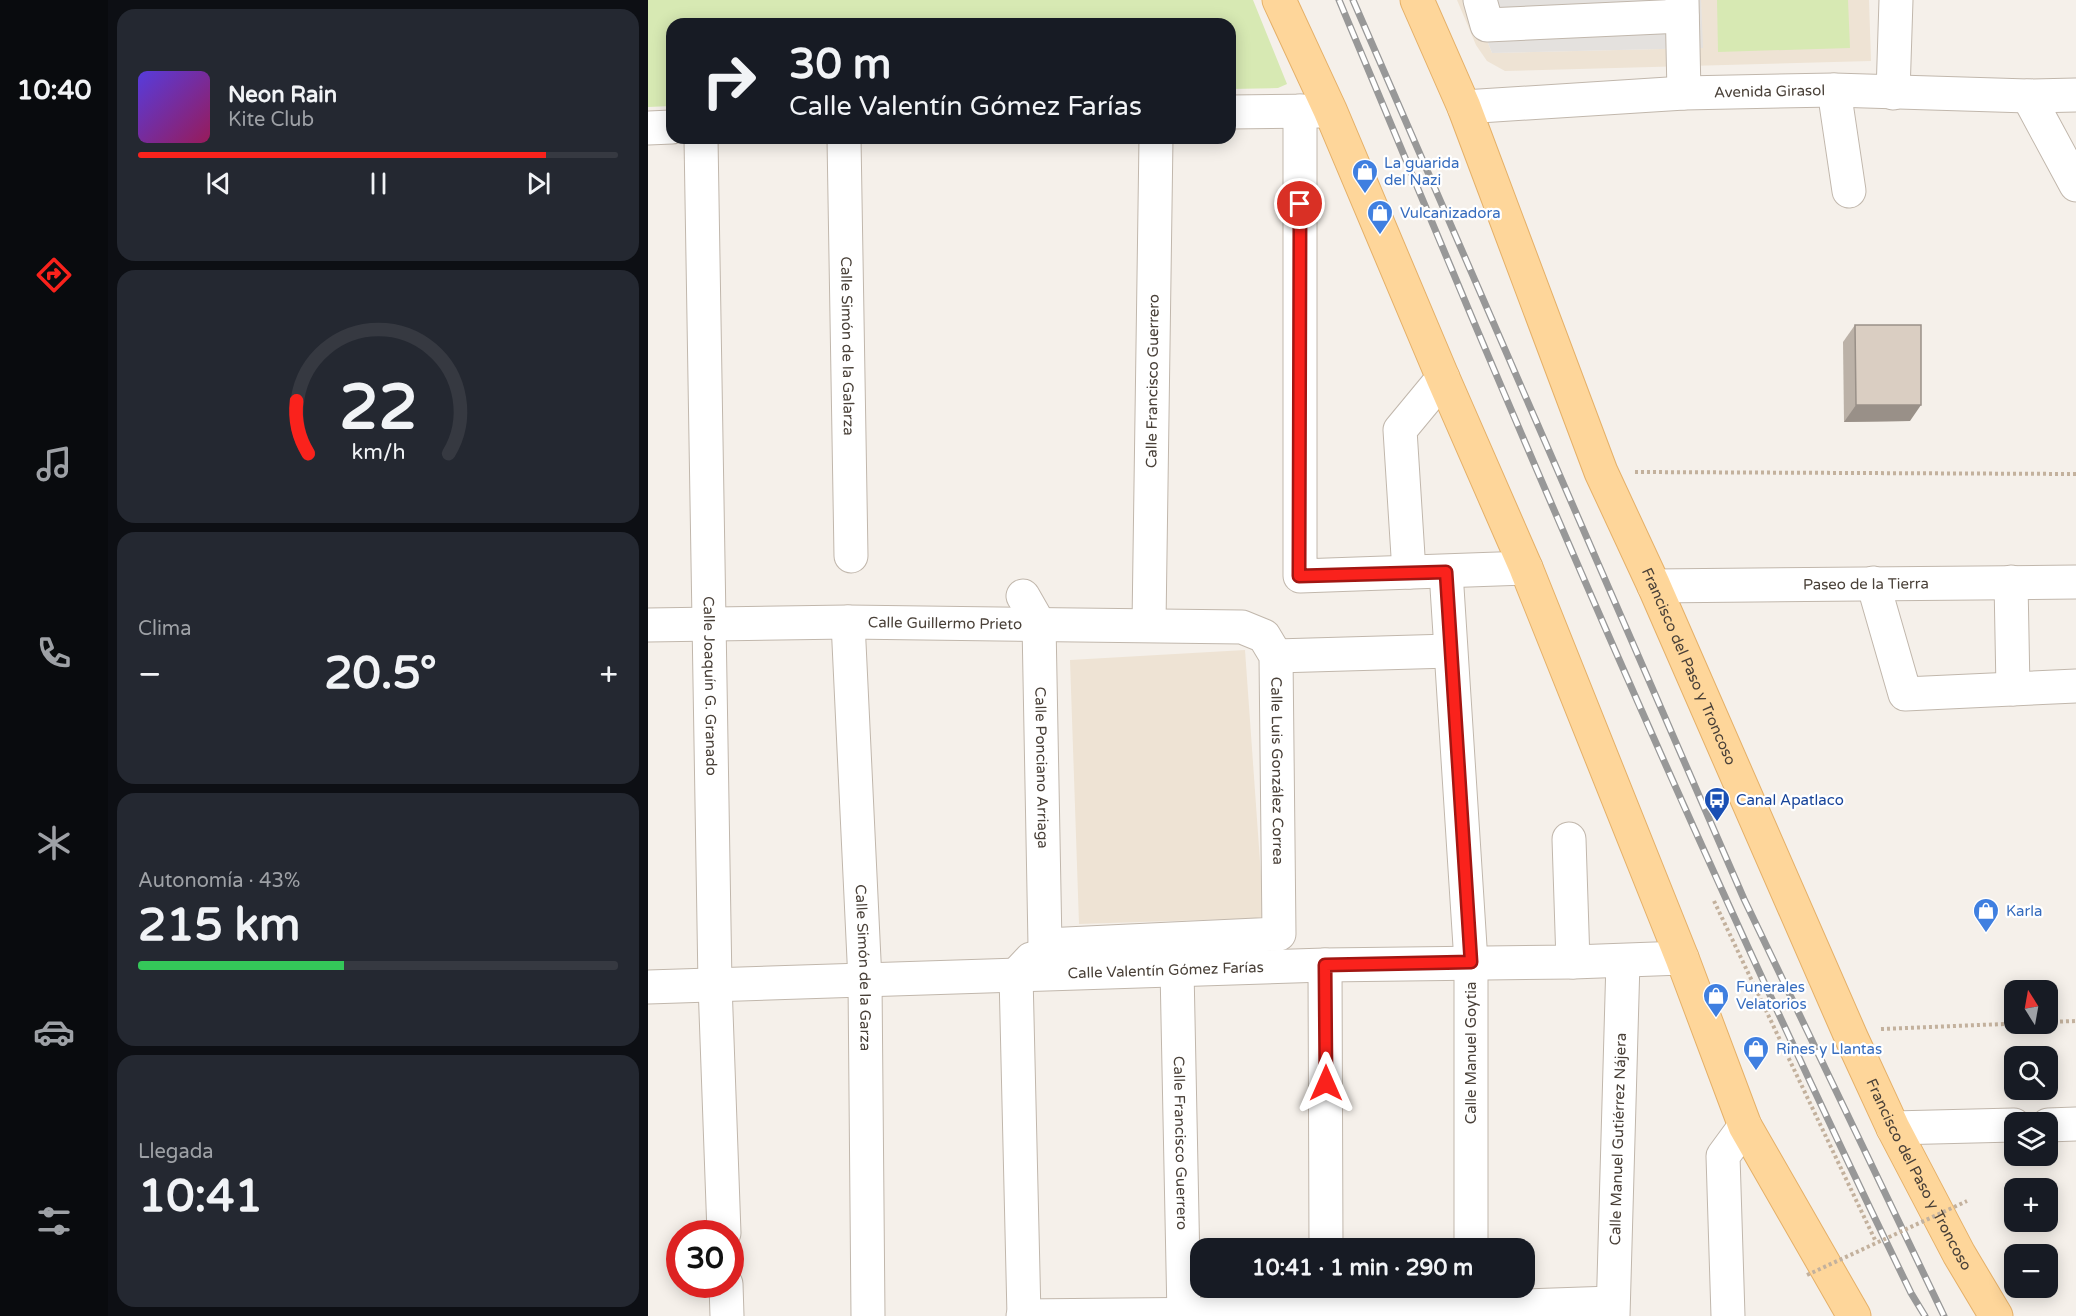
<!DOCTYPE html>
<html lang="es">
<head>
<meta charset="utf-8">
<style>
  :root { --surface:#171b24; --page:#242831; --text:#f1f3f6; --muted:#9ea1a6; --line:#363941; --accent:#fa221c }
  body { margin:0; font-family:"Varela Round",sans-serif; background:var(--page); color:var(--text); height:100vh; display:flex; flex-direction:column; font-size:22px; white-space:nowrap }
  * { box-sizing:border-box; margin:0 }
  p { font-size:20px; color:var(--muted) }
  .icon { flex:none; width:33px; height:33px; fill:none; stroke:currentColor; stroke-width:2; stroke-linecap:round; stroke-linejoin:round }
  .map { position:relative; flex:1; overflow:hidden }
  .details { display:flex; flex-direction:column; gap:9px; padding:9px; background:#0d0f14; width:540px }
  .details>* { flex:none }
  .guide { position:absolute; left:18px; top:18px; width:570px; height:126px; border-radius:18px; box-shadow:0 3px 15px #0003; background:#171b24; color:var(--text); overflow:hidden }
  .needle { width:39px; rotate:349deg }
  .buttons { position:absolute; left:1356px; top:980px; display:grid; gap:12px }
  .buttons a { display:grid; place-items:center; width:54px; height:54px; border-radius:12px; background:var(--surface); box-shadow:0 3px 15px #0003; font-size:30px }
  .speed { position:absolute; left:18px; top:1220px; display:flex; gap:12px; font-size:30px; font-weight:700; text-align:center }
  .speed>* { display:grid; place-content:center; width:78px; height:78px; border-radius:50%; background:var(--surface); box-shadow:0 3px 15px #0003; line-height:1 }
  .speed .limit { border:9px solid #d22; background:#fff; color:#111 }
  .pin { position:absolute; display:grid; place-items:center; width:51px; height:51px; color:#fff; margin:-26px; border:3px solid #fff; border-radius:50%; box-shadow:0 2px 6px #0007 }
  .me { position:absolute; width:66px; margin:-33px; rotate:0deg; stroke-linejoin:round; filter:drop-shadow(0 0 4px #0008) }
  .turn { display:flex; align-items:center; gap:21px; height:126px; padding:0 24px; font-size:27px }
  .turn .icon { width:78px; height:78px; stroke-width:2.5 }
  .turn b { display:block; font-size:42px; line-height:51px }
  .big { font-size:45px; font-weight:800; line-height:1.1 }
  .details .widget { flex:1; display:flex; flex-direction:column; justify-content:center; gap:9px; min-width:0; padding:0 21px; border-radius:18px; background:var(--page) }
  .details .dial { align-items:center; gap:0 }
  .dial svg { height:156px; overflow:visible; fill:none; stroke:var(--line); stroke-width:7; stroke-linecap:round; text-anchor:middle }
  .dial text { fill:var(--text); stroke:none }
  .song { display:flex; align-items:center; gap:18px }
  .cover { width:72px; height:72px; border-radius:9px; background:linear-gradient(135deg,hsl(250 70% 55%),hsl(330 70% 35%)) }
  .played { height:6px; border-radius:3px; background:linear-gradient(90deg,var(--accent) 85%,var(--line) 85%) }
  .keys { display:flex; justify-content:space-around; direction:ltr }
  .heat { display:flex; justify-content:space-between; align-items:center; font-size:33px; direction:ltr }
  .charge { height:9px; border-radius:4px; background:linear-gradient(90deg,#34c759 43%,var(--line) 0) }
  .trip { position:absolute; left:542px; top:1238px; width:345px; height:60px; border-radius:18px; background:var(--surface); box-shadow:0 3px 15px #0003; font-weight:800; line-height:60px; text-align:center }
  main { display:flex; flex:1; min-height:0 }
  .tabs { display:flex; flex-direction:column; width:108px; justify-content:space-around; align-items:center; background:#090b0e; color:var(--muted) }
  .tabs .icon { width:42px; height:42px }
  .tabs .selected { color:var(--accent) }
  .tabs b { font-size:27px; color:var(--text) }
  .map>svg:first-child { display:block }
  .education { fill:#eee3d4 }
  .green { fill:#d7e9b3 }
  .parking { fill:#e4e1de }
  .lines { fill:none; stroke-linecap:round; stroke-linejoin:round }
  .minor-casing { stroke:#c1b7ac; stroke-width:35 }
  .major-casing { stroke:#e5b068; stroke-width:35 }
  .path { stroke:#c3b19d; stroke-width:4; stroke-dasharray:3 3; stroke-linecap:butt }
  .minor { stroke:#fff; stroke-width:33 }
  .major { stroke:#fed69a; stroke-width:33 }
  .rail-casing { stroke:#989898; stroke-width:7 }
  .rail { stroke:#fff; stroke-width:4.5; stroke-dasharray:14; stroke-linecap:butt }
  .path-bridge { stroke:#c3b19d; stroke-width:4; stroke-dasharray:3 3; stroke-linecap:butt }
  .wall { fill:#bbb1a7 }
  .shaded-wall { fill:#999088 }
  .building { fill:#dacec2; stroke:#999088; stroke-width:1.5 }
  .route-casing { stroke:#a21612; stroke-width:15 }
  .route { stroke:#fa221c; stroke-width:10 }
  .labels { text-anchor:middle; stroke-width:4.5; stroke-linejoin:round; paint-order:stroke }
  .street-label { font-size:15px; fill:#494038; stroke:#fff }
  .shop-label { font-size:15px; fill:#366cbe; stroke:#fff; text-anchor:start }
  .transit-label { font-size:15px; fill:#164399; stroke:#fff; text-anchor:start }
</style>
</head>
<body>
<main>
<nav class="tabs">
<b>10:40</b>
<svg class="icon selected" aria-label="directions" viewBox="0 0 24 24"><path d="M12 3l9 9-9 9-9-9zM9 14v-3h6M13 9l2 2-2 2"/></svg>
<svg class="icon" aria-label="music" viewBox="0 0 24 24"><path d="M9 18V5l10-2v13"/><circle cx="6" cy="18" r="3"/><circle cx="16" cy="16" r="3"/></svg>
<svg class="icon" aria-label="phone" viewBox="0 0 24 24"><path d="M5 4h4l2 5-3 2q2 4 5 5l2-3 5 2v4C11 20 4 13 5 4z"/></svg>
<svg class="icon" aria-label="climate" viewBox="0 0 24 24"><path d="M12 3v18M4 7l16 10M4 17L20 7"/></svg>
<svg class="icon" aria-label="car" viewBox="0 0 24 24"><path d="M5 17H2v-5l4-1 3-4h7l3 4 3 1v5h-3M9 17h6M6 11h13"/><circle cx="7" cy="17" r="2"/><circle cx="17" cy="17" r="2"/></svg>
<svg class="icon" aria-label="filters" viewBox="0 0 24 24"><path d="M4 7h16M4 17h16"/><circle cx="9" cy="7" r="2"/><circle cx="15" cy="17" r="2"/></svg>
</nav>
<section class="details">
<div class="widget">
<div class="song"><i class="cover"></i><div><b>Neon Rain</b><p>Kite Club</p></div></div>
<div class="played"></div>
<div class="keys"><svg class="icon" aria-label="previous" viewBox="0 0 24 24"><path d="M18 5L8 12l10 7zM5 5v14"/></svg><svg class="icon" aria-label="pause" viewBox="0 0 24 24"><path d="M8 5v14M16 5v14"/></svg><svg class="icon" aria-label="next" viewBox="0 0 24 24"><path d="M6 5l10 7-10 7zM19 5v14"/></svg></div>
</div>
<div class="widget dial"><svg viewBox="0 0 100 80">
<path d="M14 69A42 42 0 1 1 86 69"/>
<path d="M14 69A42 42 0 0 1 8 42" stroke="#fa221c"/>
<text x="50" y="56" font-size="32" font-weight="700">22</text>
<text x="50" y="72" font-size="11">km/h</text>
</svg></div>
<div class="widget"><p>Clima</p>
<div class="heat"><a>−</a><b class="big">20.5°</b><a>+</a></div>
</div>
<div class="widget"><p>Autonomía · 43%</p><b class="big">215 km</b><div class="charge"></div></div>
<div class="widget"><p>Llegada</p><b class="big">10:41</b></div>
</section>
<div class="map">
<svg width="1428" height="1316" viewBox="0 0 1428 1316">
  <rect width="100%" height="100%" fill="#f5f0ea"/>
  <g class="education">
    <path d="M 809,0 L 823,0 L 844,53 L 1054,48 L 1053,0 L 1221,0 L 1223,61 L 857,71 L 839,61 L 828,45 Z"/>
    <path d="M 597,650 L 616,918 L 431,924 L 422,660 Z"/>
  </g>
  <g class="green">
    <path d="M 0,0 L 605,0 L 639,84 L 630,88 L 582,89 L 582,24 L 24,24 L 24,106 L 0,107 Z"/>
    <path d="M 1069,0 L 1200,0 L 1202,48 L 1070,52 Z"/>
  </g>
  <path class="parking" d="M 823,0 L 1053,0 L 1055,48 L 844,53 Z"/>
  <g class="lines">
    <defs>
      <g id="minor">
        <path d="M 832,0 L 839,25 L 1034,16"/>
        <path d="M 1034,0 L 1036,93"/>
        <path d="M 1186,90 L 1201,191"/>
        <path d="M 1245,93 L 1248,0"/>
        <path d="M 1380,96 L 1428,185"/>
        <path id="s1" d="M 816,107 L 1036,93 L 1186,90 L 1380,96 L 1428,95"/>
        <path d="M 652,111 L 652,576 L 878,568"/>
        <path d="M 582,112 L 673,111"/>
        <path d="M 0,128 L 24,127"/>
        <path id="s2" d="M 53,138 L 67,984 L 76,1233"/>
        <path id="s3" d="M 196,138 L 203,556"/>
        <path d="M 761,572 L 752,430 L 795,378"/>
        <path d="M 798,572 L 823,962 L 823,1248"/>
        <path d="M 1363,582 L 1365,689"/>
        <path d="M 1225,583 L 1257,694 L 1428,686"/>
        <path id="s4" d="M 1006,586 L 1428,582"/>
        <path id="s5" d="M 375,596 L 391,624 L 397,945"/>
        <path id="s6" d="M 200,622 L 217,981 L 220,1316"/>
        <path id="s7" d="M 501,624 L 508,138"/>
        <path id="s8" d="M 0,625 L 200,622 L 594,627 L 616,636 L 628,656 L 631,934 L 397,945"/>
        <path d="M 628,656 L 802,651"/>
        <path d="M 921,839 L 925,962"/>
        <path d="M 677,965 L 678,1248"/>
        <path id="s9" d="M 529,969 L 536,1316"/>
        <path id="s10" d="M 0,987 L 677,965 L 925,962 L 1034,958"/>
        <path d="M 1400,1125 L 1428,1124"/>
        <path d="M 1245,1128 L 1366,1125"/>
        <path d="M 78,1284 L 79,1316"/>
        <path d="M 375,1316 L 679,1313 L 964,1303"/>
        <path d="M 376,1316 L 368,975 L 383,959"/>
        <path id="s11" d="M 965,1316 L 975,961"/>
        <path d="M 1080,1316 L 1075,1156 L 1097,1126"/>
      </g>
      <g id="major">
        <path d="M 631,0 L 682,110 L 795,378 L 878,568 L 1034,958 L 1097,1126 L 1206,1316"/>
        <path id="s12" d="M 769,0 L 816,107 L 953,472 L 1006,586 L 1203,1037 L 1245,1128 L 1311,1254 L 1348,1316"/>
      </g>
    </defs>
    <use href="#minor" class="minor-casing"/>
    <use href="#major" class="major-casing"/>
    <g class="path">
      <path d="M 987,472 L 1428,474"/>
      <path d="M 1066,901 L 1228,1242"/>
      <path d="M 1400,1022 L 1428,1021"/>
      <path d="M 1233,1029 L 1381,1023"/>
    </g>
    <use href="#minor" class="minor"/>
    <use href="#major" class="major"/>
    <defs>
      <g id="rail">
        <path d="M 691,0 C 747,133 802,267 859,400 C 987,701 1120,999 1263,1293 L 1277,1316"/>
        <path d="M 705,0 L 1096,899 L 1296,1316"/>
      </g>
    </defs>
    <use href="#rail" class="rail-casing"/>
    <use href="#rail" class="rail"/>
    <path class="path-bridge" d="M 1159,1275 L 1319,1201"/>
  </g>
  <path class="wall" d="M 1207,325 L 1262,421 L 1196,422 L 1195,342 Z"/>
  <path class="shaded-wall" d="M 1208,405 L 1273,405 L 1262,421 L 1196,422 Z"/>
  <path class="building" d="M 1207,325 L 1273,325 L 1273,405 L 1208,405 Z"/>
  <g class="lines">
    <defs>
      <path id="route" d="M 652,204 L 651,576 L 798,572 L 823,962 L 677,965 L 678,1083"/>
    </defs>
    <use href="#route" class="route-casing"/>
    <use href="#route" class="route"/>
  </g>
  <defs>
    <symbol id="shop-pin" viewBox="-11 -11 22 30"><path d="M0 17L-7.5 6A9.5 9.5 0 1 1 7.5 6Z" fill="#3f7fe0" stroke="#fff"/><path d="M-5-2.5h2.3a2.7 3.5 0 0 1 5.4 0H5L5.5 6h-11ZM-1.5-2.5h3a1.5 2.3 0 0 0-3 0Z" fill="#fff"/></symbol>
    <symbol id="bus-pin" viewBox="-11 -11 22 30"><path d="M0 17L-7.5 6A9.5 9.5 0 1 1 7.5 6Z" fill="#1a4fb4" stroke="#fff"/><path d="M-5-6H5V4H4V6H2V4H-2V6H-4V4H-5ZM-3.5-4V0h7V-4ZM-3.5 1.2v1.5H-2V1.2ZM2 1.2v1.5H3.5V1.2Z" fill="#fff"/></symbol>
  </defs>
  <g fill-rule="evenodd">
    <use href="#shop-pin" x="702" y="157" width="30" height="40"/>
    <use href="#shop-pin" x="717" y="198" width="30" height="40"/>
    <use href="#bus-pin" x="1054" y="785" width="30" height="40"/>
    <use href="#shop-pin" x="1323" y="896" width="30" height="40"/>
    <use href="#shop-pin" x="1053" y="981" width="30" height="40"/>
    <use href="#shop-pin" x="1093" y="1034" width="30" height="40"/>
  </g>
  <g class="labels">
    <g class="street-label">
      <text dy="5" stroke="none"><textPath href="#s1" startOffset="306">Avenida Girasol</textPath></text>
      <text dy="5" stroke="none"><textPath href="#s3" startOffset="208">Calle Simón de la Galarza</textPath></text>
      <text dy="5" stroke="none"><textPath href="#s7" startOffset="243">Calle Francisco Guerrero</textPath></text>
      <text dy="5" stroke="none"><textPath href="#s4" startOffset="212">Paseo de la Tierra</textPath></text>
      <text dy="5" stroke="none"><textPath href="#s8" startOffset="297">Calle Guillermo Prieto</textPath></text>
      <text dy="5" stroke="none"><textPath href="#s12" startOffset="720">Francisco del Paso y Troncoso</textPath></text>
      <text dy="5" stroke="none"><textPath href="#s2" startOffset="548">Calle Joaquín G. Granado</textPath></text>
      <text dy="5" stroke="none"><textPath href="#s5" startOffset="176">Calle Ponciano Arriaga</textPath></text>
      <text dy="5" stroke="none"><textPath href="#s8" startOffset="756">Calle Luis González Correa</textPath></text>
      <text dy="5" stroke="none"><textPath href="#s6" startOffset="346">Calle Simón de la Garza</textPath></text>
      <text dy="5" stroke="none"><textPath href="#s10" startOffset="518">Calle Valentín Gómez Farías</textPath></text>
      <text transform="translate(823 1053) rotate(-90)" y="5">Calle Manuel Goytia</text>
      <text dy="5" stroke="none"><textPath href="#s11" startOffset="177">Calle Manuel Gutiérrez Nájera</textPath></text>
      <text dy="5" stroke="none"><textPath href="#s9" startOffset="174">Calle Francisco Guerrero</textPath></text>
      <text dy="5" stroke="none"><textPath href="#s12" startOffset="1278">Francisco del Paso y Troncoso</textPath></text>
    </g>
    <g class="shop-label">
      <text x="736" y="168">La guarida<tspan x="736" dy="17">del Nazi</tspan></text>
      <text x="752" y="218">Vulcanizadora</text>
      <text x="1358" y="916">Karla</text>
      <text x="1088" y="992">Funerales<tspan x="1088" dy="17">Velatorios</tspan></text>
      <text x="1128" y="1054">Rines y Llantas</text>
    </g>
    <g class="transit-label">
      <text x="1088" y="805">Canal Apatlaco</text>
    </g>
  </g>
</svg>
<div class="buttons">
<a><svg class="needle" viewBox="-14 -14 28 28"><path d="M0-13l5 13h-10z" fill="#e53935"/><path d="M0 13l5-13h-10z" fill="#9ea1a6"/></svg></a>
<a><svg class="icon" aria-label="search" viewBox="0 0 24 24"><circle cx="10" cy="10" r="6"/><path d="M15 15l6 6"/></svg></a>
<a><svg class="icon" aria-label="layers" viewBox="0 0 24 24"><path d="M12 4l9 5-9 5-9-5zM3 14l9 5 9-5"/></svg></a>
<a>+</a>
<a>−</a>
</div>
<div class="speed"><div class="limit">30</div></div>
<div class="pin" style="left:652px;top:204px;background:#d93025"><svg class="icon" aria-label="arrive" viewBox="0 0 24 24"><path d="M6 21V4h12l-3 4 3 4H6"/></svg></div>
<svg class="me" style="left:678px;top:1083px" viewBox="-20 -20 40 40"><path d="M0-17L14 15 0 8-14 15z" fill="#fa221c" stroke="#fff" stroke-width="4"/></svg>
<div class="trip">10:41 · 1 min · 290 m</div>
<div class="guide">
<div class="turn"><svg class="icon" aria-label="right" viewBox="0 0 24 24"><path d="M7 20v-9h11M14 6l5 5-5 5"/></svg><div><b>30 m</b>Calle Valentín Gómez Farías</div></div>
</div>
</div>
</main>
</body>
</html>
